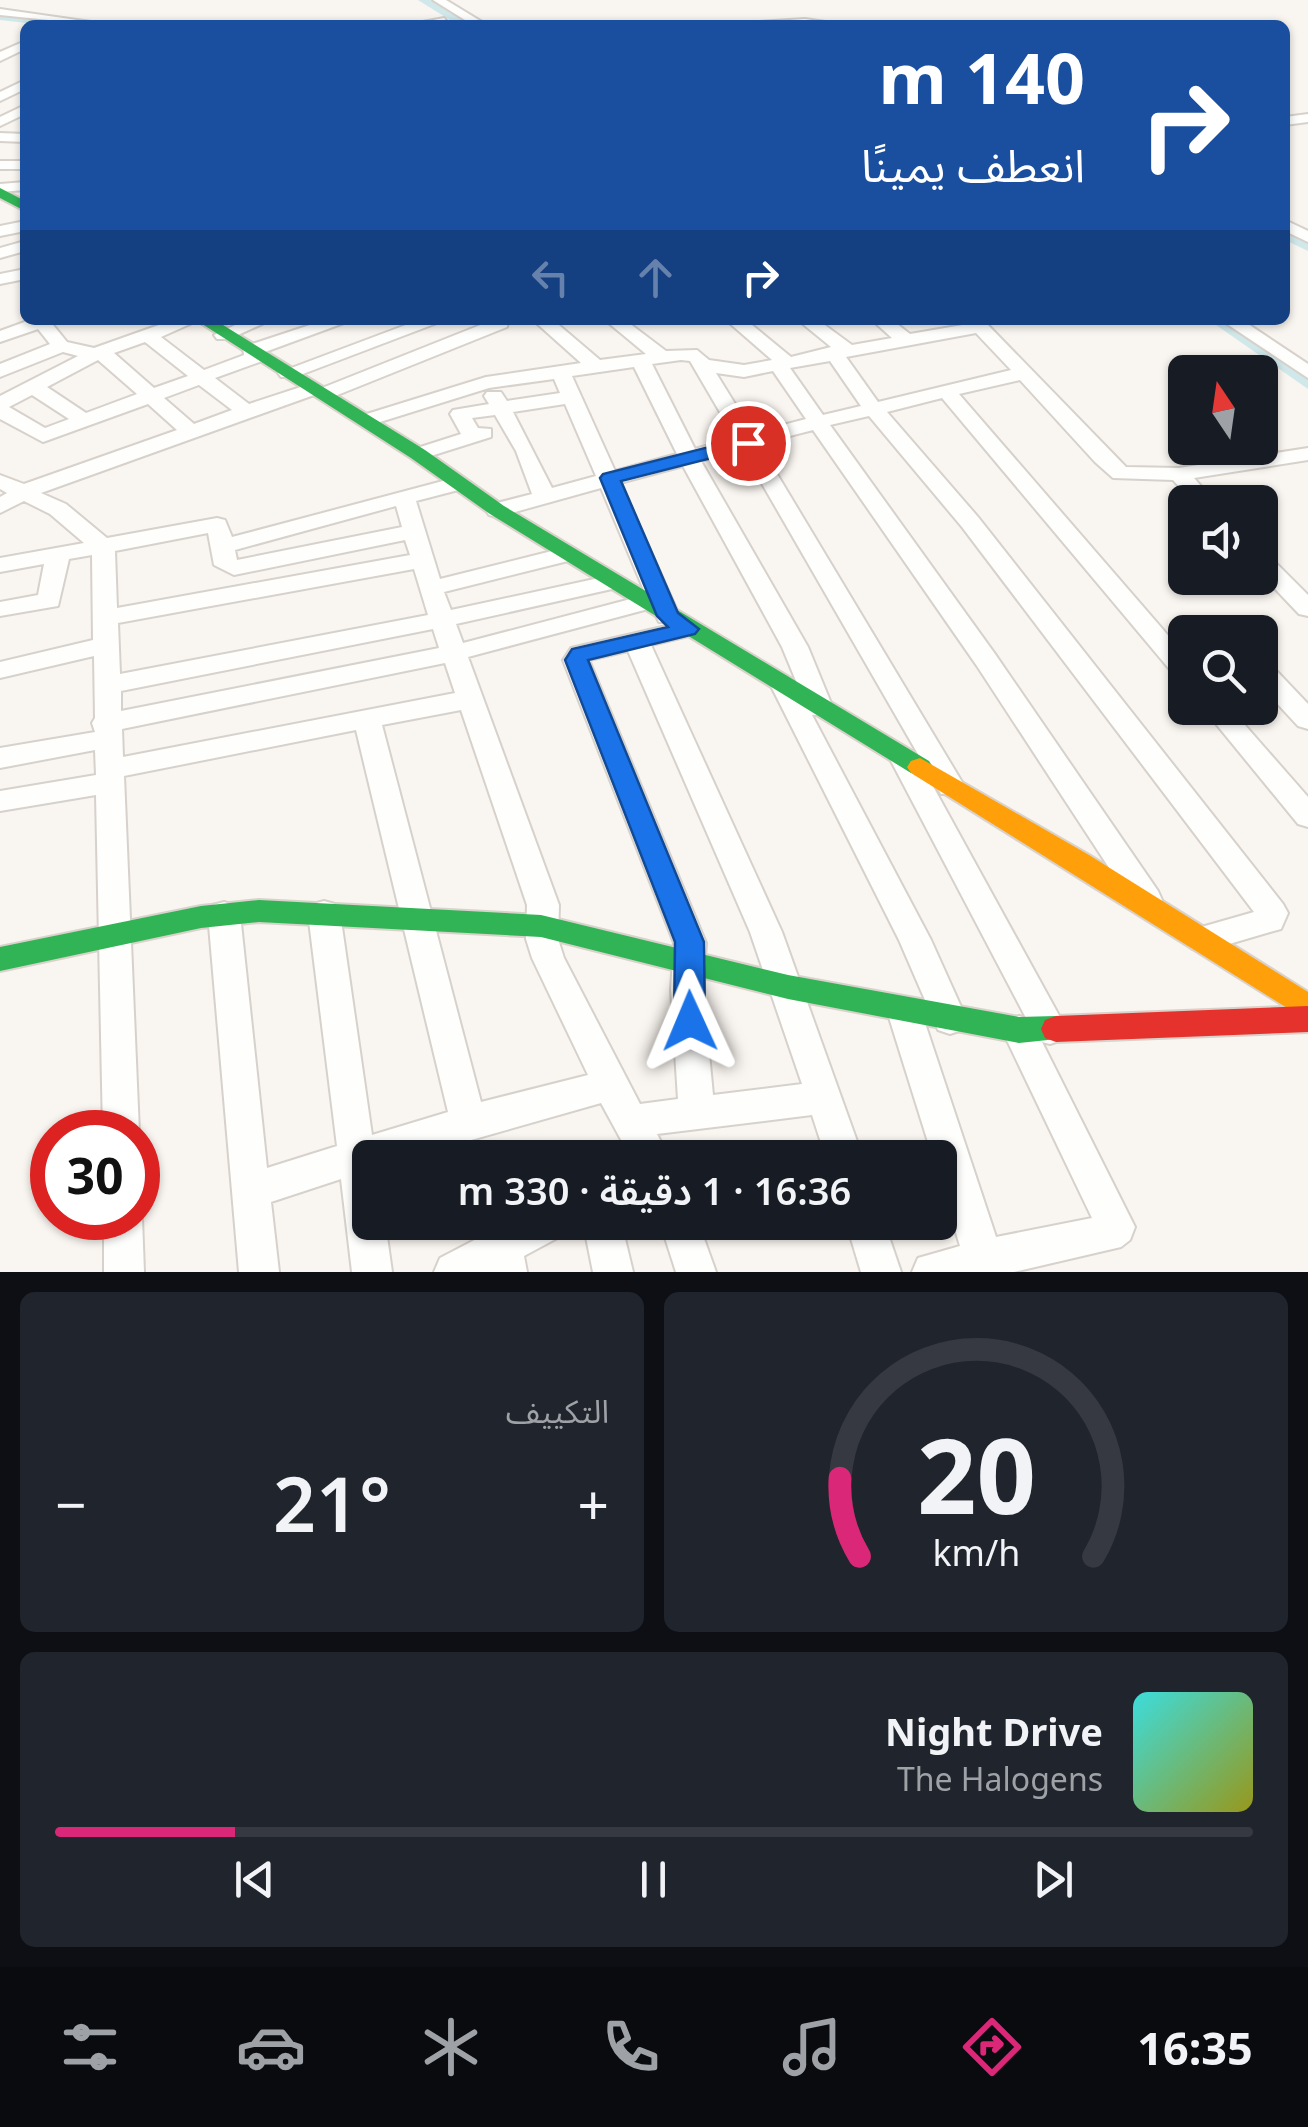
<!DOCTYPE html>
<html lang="ar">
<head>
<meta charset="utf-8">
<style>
  :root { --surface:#171b24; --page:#20242c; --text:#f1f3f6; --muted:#9ea1a6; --line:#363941; --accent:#db2777 }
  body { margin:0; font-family:"Noto Sans","Noto Sans Arabic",sans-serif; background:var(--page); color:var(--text); direction:rtl; height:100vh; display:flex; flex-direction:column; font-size:38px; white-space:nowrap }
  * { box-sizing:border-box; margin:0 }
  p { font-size:32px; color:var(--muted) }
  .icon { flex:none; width:55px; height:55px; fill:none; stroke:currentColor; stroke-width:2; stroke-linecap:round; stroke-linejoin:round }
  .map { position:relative; height:1272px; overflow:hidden; direction:ltr }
  .side { display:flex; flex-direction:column; gap:20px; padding:20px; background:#0d0f14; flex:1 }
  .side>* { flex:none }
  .top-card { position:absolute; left:20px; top:20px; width:1270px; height:305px; border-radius:15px; box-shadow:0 2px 8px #0004; direction:rtl; background:#1a4fa0; color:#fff; overflow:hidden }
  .needle { width:65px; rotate:347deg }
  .controls { position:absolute; left:1168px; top:355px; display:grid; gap:20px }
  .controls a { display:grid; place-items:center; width:110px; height:110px; border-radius:15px; background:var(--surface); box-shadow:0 2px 8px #0004; font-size:50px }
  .speed { position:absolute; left:30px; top:1110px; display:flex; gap:20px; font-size:50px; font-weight:700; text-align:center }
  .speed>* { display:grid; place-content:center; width:130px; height:130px; border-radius:50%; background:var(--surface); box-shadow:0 2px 8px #0004; line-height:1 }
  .speed .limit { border:15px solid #d22; background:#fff; color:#111 }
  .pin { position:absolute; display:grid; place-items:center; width:85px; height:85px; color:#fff; margin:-42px; border:5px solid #fff; border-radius:50%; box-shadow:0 2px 10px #0007 }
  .me { position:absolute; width:110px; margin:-55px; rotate:359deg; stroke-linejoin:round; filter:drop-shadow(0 0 8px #0008) }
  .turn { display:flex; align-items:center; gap:35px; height:210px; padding:0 40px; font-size:45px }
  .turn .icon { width:130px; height:130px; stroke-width:2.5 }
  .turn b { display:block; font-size:70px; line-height:85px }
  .lanes { display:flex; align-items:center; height:95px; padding:0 40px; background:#0003; justify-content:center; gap:50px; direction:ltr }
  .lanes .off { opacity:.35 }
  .big { font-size:75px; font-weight:600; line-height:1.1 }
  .side .widget { flex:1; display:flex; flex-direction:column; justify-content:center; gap:15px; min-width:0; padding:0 35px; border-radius:15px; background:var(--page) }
  .side .dial { align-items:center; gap:0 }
  .dial svg { height:260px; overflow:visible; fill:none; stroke:var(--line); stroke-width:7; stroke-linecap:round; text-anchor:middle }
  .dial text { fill:var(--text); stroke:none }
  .song { display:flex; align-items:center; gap:30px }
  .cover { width:120px; height:120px; border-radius:15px; background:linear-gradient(135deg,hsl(180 70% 55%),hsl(60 70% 35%)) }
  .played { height:10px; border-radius:5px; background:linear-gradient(90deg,var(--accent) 15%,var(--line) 15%) }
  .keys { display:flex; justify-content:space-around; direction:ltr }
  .heat { display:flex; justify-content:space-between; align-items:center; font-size:55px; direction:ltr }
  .side .tiles { flex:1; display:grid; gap:20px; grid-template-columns:1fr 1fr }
  .widget:last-child { grid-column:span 2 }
  .trip { position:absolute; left:352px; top:1140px; width:605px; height:100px; border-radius:15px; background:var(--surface); box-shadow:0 2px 8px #0004; font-weight:600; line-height:100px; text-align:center; direction:rtl }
  .dock { display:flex; height:160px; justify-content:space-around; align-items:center; background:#090b0e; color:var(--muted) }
  .dock .icon { width:70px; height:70px }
  .dock .on { color:var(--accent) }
  .dock b { font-size:45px; color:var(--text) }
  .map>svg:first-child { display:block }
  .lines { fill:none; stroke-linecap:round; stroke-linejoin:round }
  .canal { fill:#d0e8ea; fill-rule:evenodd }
  .street-casing { stroke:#d7d1cb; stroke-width:4 }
  .fast-casing { stroke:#d9d2cb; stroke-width:4 }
  .slow-casing { stroke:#d9d2cb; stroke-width:4 }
  .jam-casing { stroke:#d9d2cb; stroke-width:4 }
  .street { fill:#fefefd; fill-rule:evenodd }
  .fast { fill:#30b455; fill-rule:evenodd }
  .slow { fill:#ff9f0a; fill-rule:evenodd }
  .jam { fill:#e5322d; fill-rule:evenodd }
  .route { fill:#1a73e8; stroke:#114b97; stroke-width:2.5 }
</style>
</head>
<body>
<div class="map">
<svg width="1308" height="1272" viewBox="0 0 1308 1272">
  <rect width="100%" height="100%" fill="#f9f5f0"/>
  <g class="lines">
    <g class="canal">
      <path d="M 418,0 L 430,0 L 470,25 L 458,25 Z"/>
      <path d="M 0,14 L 43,23 L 44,25 L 0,20 Z"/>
      <path d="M 1285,230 L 1308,241 L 1308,251 L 1285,240 Z"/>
      <path d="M 1209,320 L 1228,320 L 1308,376 L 1308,389 Z"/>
    </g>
    <defs>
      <g id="street">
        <path d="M 433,0 L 446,0 L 487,25 L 473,25 Z"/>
        <path d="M 0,9 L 91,22 L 97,25 L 0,15 Z"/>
        <path d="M 444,18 L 448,23 L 407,25 Z"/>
        <path d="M 805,19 L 846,25 L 753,25 L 759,22 Z"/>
        <path d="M 25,41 L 25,49 L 0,61 L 0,52 Z"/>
        <path d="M 25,80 L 25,89 L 0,101 L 0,92 Z"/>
        <path d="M 25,105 L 25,114 L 0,126 L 0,117 Z"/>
        <path d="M 1308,114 L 1308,122 L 1285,125 L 1285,117 Z"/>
        <path d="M 0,133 L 25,134 L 25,142 L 0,141 Z"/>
        <rect x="0" y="161" width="25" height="8"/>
        <path d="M 25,182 L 25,190 L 0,192 L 0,184 Z"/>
        <path d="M 1285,220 L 1308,231 L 1308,242 L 1285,231 Z"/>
        <path d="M 25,221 L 25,231 L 0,236 L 0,226 Z"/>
        <path d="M 25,241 L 25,251 L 0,258 L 0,248 Z"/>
        <path d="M 25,269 L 25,279 L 0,284 L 0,274 Z"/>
        <path d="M 30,320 L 49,320 L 67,342 L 94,348 L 173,320 L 199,320 L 161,337 L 204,370 L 244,355 L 243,347 L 325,320 L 352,320 L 265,352 L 265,360 L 215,378 L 249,404 L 313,383 L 322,388 L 493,320 L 508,320 L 507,327 L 330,398 L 314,395 L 41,493 L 66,504 L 107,538 L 217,518 L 225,520 L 232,537 L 458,477 L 469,483 L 466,488 L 416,501 L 440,579 L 568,547 L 580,554 L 576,559 L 444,592 L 451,610 L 613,575 L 625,582 L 621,587 L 456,624 L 463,643 L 646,595 L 601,488 L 497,517 L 489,515 L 486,510 L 489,505 L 532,494 L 516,451 L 495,415 L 472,418 L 478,428 L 491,429 L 491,437 L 418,460 L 408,454 L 411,450 L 461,434 L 450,414 L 453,410 L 489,404 L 484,396 L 487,392 L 501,392 L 507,401 L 560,393 L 554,379 L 489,388 L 364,427 L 354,421 L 357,417 L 486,377 L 581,363 L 533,320 L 553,320 L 600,360 L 646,354 L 605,320 L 625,320 L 666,351 L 697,350 L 709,360 L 744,365 L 772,360 L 726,320 L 746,320 L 791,357 L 831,347 L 798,320 L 818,320 L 852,345 L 892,338 L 872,320 L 892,320 L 910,334 L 980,322 L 986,323 L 1126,467 L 1179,468 L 1308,448 L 1308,460 L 1194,478 L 1215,502 L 1193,502 L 1173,480 L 1113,478 L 1095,462 L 1020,380 L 959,394 L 1185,655 L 1185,679 L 1176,677 L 942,398 L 887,412 L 978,517 L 1283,904 L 1288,913 L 1281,929 L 1270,932 L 1202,952 L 1191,948 L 1186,939 L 1191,930 L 1254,912 L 962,527 L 869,416 L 830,425 L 995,654 L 1158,891 L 1162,900 L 1158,909 L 1147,912 L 1136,909 L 977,666 L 813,430 L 759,444 L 965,787 L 961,794 L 941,794 L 742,449 L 701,461 L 808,647 L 833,708 L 829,714 L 812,715 L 931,940 L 967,1020 L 962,1030 L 950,1034 L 938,1030 L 899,940 L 771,686 L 784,677 L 793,680 L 801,693 L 782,647 L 683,466 L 620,483 L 680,617 L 677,622 L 659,622 L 652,608 L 468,657 L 559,905 L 558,939 L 564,958 L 640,1104 L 678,1099 L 671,990 L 674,943 L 563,660 L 571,648 L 688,621 L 697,624 L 700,629 L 697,634 L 651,645 L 782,932 L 863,1158 L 826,1158 L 812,1115 L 657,1134 L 669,1158 L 631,1158 L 601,1103 L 408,1158 L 370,1158 L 370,1222 L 385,1222 L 392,1272 L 352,1272 L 341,1179 L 271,1202 L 279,1272 L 239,1272 L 208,914 L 213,905 L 224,902 L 235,905 L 240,914 L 267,1168 L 337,1146 L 308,913 L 313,904 L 324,901 L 335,904 L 340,913 L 372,1135 L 448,1112 L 356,730 L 124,776 L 139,1132 L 138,1136 L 138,1132 L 103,1132 L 96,795 L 0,811 L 0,791 L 96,775 L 95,750 L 0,768 L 0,748 L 95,732 L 92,723 L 95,718 L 94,656 L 0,678 L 0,662 L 93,640 L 92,555 L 69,559 L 58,606 L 0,616 L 0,602 L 38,595 L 44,564 L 0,572 L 0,558 L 84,543 L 50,514 L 24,501 L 0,513 L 0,497 L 7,493 L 0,489 L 0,475 L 24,484 L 177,430 L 148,404 L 43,442 L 0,419 L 0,396 L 78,356 L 63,352 L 0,377 L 0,364 L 50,344 L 38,329 L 0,342 L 0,331 ZM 976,333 L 1011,370 L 878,402 L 846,357 ZM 145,342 L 188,376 L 154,388 L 114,353 ZM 98,360 L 137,394 L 86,413 L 47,387 ZM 681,360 L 690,361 L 735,438 L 695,449 L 652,364 ZM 830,361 L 861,406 L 823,415 L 790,368 ZM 634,367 L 677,454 L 615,471 L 572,376 ZM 773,371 L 806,419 L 753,433 L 716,373 L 744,377 ZM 199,385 L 232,410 L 194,424 L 164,398 ZM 32,395 L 69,419 L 45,428 L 9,407 ZM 565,404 L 596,476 L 552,488 L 513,412 ZM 396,506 L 402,527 L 237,560 L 235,550 ZM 208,533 L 214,565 L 234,575 L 405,540 L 410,555 L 117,608 L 115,551 ZM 414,569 L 428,615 L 120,674 L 118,623 ZM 433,629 L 439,648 L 121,711 L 121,691 ZM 628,651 L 750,932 L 802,1084 L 713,1095 L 703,990 L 706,943 L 589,660 ZM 445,663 L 455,693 L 123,757 L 122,729 ZM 461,710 L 527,905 L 526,939 L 532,958 L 588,1075 L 481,1102 L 382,725 Z"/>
        <path d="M 246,320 L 271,320 L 229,339 L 217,339 L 214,335 Z"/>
        <path d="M 419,320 L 445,320 L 295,377 L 281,377 L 278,373 Z"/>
        <path d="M 1221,320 L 1242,320 L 1308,364 L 1308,378 Z"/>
        <path d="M 1260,553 L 1268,555 L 1308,595 L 1308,616 L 1299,614 L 1260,573 Z"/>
        <path d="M 1222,621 L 1231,624 L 1238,632 L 1212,632 L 1213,624 Z"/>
        <path d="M 1260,661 L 1269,663 L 1308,704 L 1308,729 L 1298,726 L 1260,685 Z"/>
        <path d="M 1203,708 L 1230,708 L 1308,797 L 1308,827 L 1298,824 Z"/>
        <path d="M 904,749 L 914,752 L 918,759 L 1067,1030 L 1062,1040 L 1050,1044 L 1042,1042 L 1135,1227 L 1130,1240 L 1121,1247 L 1014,1272 L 912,1272 L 918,1258 L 960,1246 L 940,1180 L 940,1158 L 933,1158 L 887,1011 L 892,1001 L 904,997 L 916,1001 L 921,1011 L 996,1237 L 1092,1218 L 1002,1030 L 1007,1020 L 1019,1016 L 1026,1018 L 890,759 L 894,752 Z"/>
        <path d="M 138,1207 L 142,1218 L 144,1272 L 104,1272 L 104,1218 L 138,1218 Z"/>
        <path d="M 509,1222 L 568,1222 L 563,1235 L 524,1256 L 527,1272 L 434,1272 L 440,1258 Z"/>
        <path d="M 583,1222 L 621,1222 L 633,1272 L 593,1272 Z"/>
        <path d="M 660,1222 L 698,1222 L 716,1272 L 676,1272 Z"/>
        <path d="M 846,1222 L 884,1222 L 901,1272 L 861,1272 Z"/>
      </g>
      <g id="fast">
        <path d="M 0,188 L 25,201 L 25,211 L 0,198 Z"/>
        <path d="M 196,320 L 215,320 L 425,450 L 504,506 L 929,761 L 933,767 L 929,773 L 911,773 L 490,514 L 411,458 Z"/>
        <path d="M 259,900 L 541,915 L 788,975 L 1019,1017 L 1056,1016 L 1067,1020 L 1071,1029 L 1067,1038 L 1019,1043 L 788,999 L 541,937 L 259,922 L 201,928 L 0,971 L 0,947 L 201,906 Z"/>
      </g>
      <path id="slow" d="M 920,758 L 1089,855 L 1308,992 L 1308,1021 L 911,773 L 907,767 L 911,761 Z"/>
      <path id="jam" d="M 1308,1006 L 1308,1032 L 1056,1042 L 1045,1038 L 1041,1029 L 1045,1020 L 1056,1016 Z"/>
    </defs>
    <use href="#street" class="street-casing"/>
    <use href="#fast" class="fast-casing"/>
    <use href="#slow" class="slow-casing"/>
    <use href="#jam" class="jam-casing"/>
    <use href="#street" class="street"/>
    <use href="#fast" class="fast"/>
    <use href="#slow" class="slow"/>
    <use href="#jam" class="jam"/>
  </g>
  <path class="route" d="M 748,437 L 758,443 L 755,447 L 621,481 L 678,613 L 699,629 L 695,634 L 588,660 L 704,942 L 705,1021 L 701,1030 L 690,1034 L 679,1030 L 674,1021 L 675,942 L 565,660 L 572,649 L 668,627 L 657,616 L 600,478 L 603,474 Z"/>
</svg>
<div class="controls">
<a><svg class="needle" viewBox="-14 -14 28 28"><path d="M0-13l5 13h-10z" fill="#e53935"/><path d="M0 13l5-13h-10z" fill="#9ea1a6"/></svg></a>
<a><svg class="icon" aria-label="sound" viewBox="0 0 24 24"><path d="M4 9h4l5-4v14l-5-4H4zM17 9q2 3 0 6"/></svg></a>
<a><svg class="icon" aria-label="search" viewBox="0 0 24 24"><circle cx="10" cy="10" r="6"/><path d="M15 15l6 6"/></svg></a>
</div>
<div class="speed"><div class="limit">30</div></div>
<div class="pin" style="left:748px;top:443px;background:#d93025"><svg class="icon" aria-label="arrive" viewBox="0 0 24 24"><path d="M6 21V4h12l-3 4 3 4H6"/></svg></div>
<svg class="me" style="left:690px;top:1021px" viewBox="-20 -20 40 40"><path d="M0-17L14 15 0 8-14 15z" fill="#1a73e8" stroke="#fff" stroke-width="4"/></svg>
<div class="trip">16:36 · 1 دقيقة · 330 m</div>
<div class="top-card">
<div class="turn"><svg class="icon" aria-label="right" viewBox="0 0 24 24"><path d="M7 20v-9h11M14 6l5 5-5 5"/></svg><div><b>140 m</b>انعطف يمينًا</div></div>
<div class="lanes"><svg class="icon off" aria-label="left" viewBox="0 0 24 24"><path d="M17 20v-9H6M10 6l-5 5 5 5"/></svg><svg class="icon off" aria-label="ahead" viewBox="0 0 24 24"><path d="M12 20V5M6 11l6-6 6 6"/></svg><svg class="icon" aria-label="right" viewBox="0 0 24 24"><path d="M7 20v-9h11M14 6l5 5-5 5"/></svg></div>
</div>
</div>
<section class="side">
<div class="tiles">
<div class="widget dial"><svg viewBox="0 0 100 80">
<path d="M14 69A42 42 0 1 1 86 69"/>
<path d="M14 69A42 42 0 0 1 8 45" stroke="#db2777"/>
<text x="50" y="56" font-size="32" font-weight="700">20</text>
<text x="50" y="72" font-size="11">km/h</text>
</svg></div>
<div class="widget"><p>التكييف</p>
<div class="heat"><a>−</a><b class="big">21°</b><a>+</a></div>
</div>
<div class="widget">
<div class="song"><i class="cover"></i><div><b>Night Drive</b><p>The Halogens</p></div></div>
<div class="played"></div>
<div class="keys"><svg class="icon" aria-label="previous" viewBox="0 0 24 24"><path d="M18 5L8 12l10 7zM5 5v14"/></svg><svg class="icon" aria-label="pause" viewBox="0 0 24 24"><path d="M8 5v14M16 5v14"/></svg><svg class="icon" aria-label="next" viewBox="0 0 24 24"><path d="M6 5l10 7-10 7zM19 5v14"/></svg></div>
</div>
</div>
</section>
<nav class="dock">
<b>16:35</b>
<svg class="icon on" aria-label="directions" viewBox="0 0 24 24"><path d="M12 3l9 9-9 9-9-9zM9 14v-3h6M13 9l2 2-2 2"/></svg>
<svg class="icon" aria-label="music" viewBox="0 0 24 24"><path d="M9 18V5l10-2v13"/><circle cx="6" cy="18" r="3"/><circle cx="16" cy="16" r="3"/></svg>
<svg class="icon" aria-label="phone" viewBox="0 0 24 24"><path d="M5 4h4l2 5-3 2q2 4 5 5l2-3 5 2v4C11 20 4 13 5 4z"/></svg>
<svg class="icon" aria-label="climate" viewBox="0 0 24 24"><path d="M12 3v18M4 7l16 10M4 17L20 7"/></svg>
<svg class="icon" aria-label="car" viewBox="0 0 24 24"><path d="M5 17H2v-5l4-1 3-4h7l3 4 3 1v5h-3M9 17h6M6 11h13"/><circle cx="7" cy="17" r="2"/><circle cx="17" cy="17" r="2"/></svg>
<svg class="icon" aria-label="filters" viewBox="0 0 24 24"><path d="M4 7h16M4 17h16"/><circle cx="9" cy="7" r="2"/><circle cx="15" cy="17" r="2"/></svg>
</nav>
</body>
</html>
